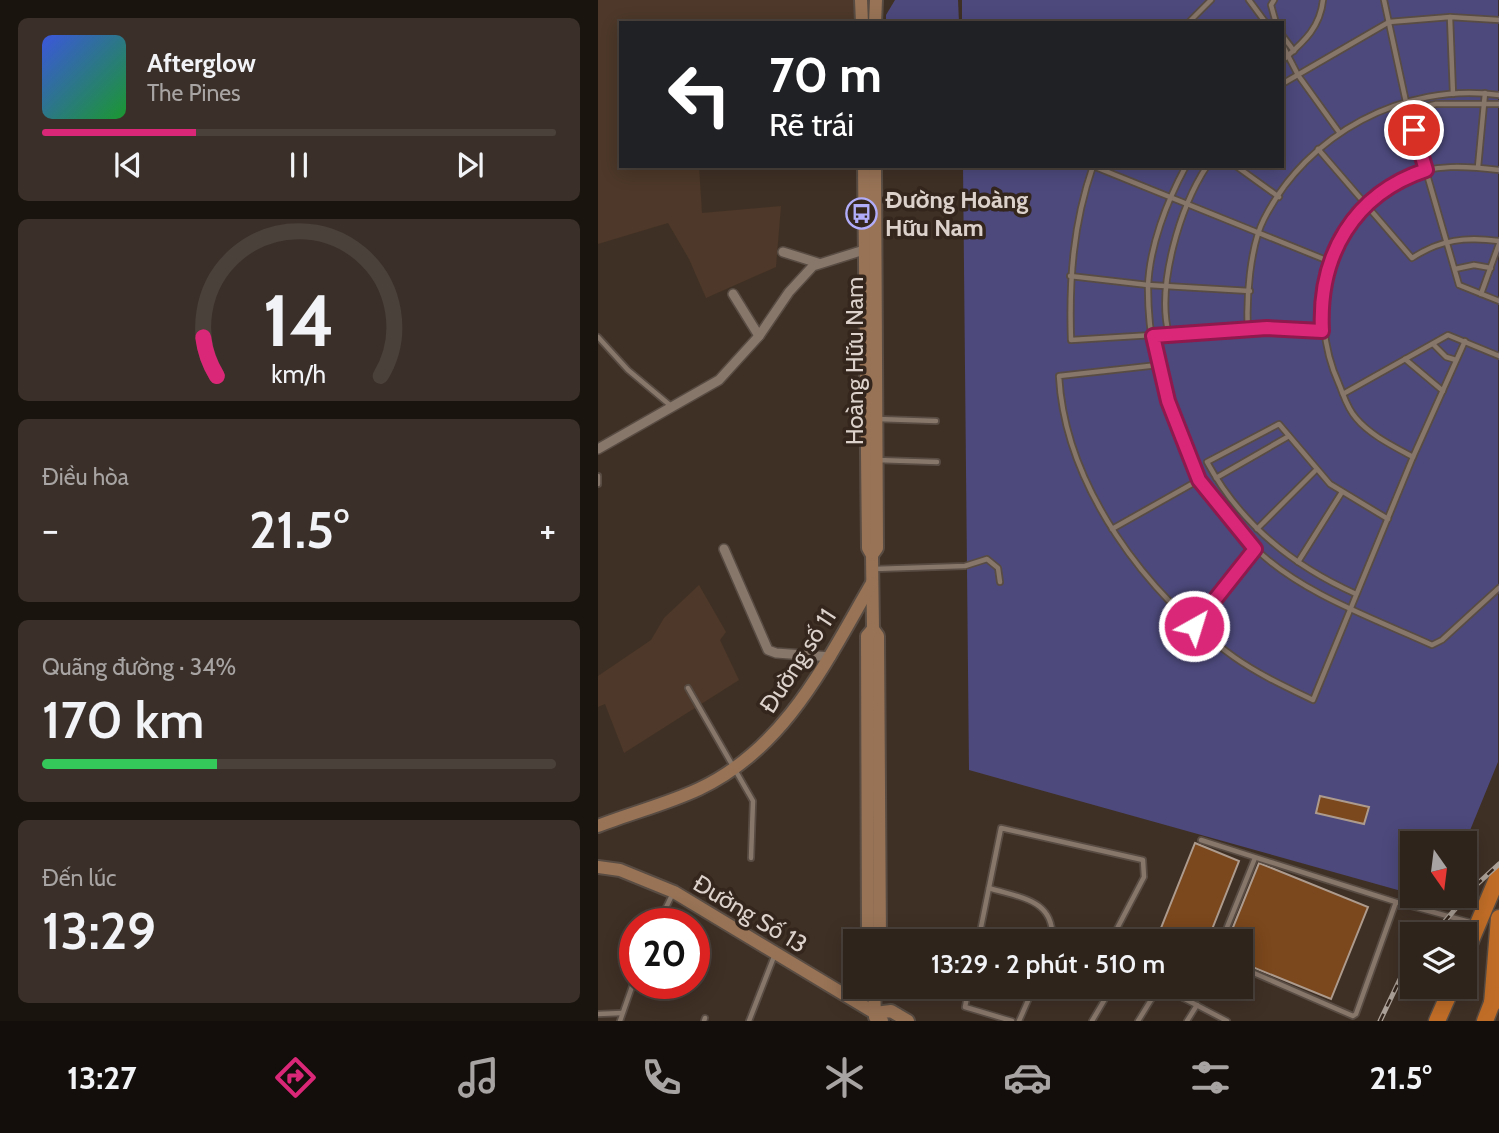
<!DOCTYPE html>
<html lang="vi">
<head>
<meta charset="utf-8">
<style>
  :root { --surface:#2f241c; --page:#3b3029; --text:#f1f3f6; --muted:#a7a4a3; --line:#4a413b; --accent:#db2777 }
  body { margin:0; font-family:Cabin,sans-serif; background:var(--page); color:var(--text); height:100vh; display:flex; flex-direction:column; font-size:26px; white-space:nowrap }
  * { box-sizing:border-box; margin:0 }
  p { font-size:23px; color:var(--muted) }
  .icon { flex:none; width:38px; height:38px; fill:none; stroke:currentColor; stroke-width:2; stroke-linecap:round; stroke-linejoin:round }
  .map { position:relative; flex:1; overflow:hidden }
  .details { display:flex; flex-direction:column; gap:18px; padding:18px; background:#1a140f; width:598px }
  .details>* { flex:none }
  .hud { position:absolute; left:21px; top:21px; width:665px; height:147px; border-radius:0px; box-shadow:0 4px 18px #0003,0 0 0 2px var(--line); background:#202124; color:#fff; overflow:hidden }
  .needle { width:46px; rotate:166deg }
  .tools { position:absolute; left:802px; top:831px; display:grid; gap:14px }
  .tools a { display:grid; place-items:center; width:77px; height:77px; border-radius:0px; background:var(--surface); box-shadow:0 4px 18px #0003,0 0 0 2px var(--line); font-size:35px }
  .speed { position:absolute; left:21px; top:908px; display:flex; gap:14px; font-size:35px; font-weight:700; text-align:center }
  .speed>* { display:grid; place-content:center; width:91px; height:91px; border-radius:50%; background:var(--surface); box-shadow:0 4px 18px #0003,0 0 0 2px var(--line); line-height:1 }
  .speed .limit { border:10px solid #d22; background:#fff; color:#111 }
  .pin { position:absolute; display:grid; place-items:center; width:60px; height:60px; color:#fff; margin:-30px; border:4px solid #fff; border-radius:50%; box-shadow:0 2px 7px #0007 }
  .me { position:absolute; width:77px; margin:-38px; rotate:39deg; stroke-linejoin:round; filter:drop-shadow(0 0 5px #0008) }
  .turn { display:flex; align-items:center; gap:24px; height:147px; padding:0 35px; font-size:32px }
  .turn .icon { width:91px; height:91px; stroke-width:2.5 }
  .turn b { display:block; font-size:49px; line-height:60px }
  .big { font-size:52px; font-weight:600; line-height:1.1 }
  .details .widget { flex:1; display:flex; flex-direction:column; justify-content:center; gap:10px; min-width:0; padding:0 24px; border-radius:10px; background:var(--page) }
  .details .dial { align-items:center; gap:0 }
  .dial svg { height:182px; overflow:visible; fill:none; stroke:var(--line); stroke-width:7; stroke-linecap:round; text-anchor:middle }
  .dial text { fill:var(--text); stroke:none }
  .song { display:flex; align-items:center; gap:21px }
  .cover { width:84px; height:84px; border-radius:10px; background:linear-gradient(135deg,hsl(230 70% 55%),hsl(130 70% 35%)) }
  .played { height:7px; border-radius:4px; background:linear-gradient(90deg,var(--accent) 30%,var(--line) 30%) }
  .keys { display:flex; justify-content:space-around; direction:ltr }
  .heat { display:flex; justify-content:space-between; align-items:center; font-size:38px; direction:ltr }
  .charge { height:10px; border-radius:5px; background:linear-gradient(90deg,#34c759 34%,var(--line) 0) }
  .trip { position:absolute; left:245px; top:929px; width:410px; height:70px; border-radius:0px; background:var(--surface); box-shadow:0 4px 18px #0003,0 0 0 2px var(--line); font-weight:600; line-height:70px; text-align:center }
  .tabs { display:flex; height:112px; justify-content:space-around; align-items:center; background:#130e0b; color:var(--muted) }
  .tabs .icon { width:49px; height:49px }
  .tabs .on { color:var(--accent) }
  .tabs b { font-size:32px; color:var(--text) }
  main { display:flex; flex:1; min-height:0 }
  .map>svg:first-child { display:block }
  .built { fill:#4d3829 }
  .green { fill:#4d497c }
  .building { fill:#7b471c; stroke:#ad9b8e; stroke-width:2 }
  .lines { fill:none; stroke-linecap:round; stroke-linejoin:round }
  .lane-casing { stroke:#584c43; stroke-width:8 }
  .street-casing { stroke:#584c43; stroke-width:12 }
  .secondary-casing { stroke:#584c43; stroke-width:16 }
  .highway-casing { stroke:#584c43; stroke-width:19 }
  .lane { stroke:#87766a; stroke-width:4.5 }
  .street { stroke:#87766a; stroke-width:9 }
  .secondary { stroke:#987356; stroke-width:12 }
  .highway { stroke:#c06d27; stroke-width:16 }
  .rail-casing { stroke:#aca198; stroke-width:5 }
  .rail { stroke:#34261c; stroke-width:2.5; stroke-dasharray:8; stroke-linecap:butt }
  .route-casing { stroke:#8e194d; stroke-width:18 }
  .route { stroke:#db2777; stroke-width:12 }
  .labels { text-anchor:middle; stroke-width:7; stroke-linejoin:round; paint-order:stroke }
  .poi-label { font-size:24px; font-weight:bold; fill:#dcd2cb; stroke:#34261c; text-anchor:start }
  .street-label { font-size:24px; fill:#dcd2cb; stroke:#34261c }
</style>
</head>
<body>
<main>
<section class="details">
<div class="widget">
<div class="song"><i class="cover"></i><div><b>Afterglow</b><p>The Pines</p></div></div>
<div class="played"></div>
<div class="keys"><svg class="icon" aria-label="previous" viewBox="0 0 24 24"><path d="M18 5L8 12l10 7zM5 5v14"/></svg><svg class="icon" aria-label="pause" viewBox="0 0 24 24"><path d="M8 5v14M16 5v14"/></svg><svg class="icon" aria-label="next" viewBox="0 0 24 24"><path d="M6 5l10 7-10 7zM19 5v14"/></svg></div>
</div>
<div class="widget dial"><svg viewBox="0 0 100 80">
<path d="M14 69A42 42 0 1 1 86 69"/>
<path d="M14 69A42 42 0 0 1 8 52" stroke="#db2777"/>
<text x="50" y="56" font-size="32" font-weight="700">14</text>
<text x="50" y="72" font-size="11">km/h</text>
</svg></div>
<div class="widget"><p>Điều hòa</p>
<div class="heat"><a>−</a><b class="big">21.5°</b><a>+</a></div>
</div>
<div class="widget"><p>Quãng đường · 34%</p><b class="big">170 km</b><div class="charge"></div></div>
<div class="widget"><p>Đến lúc</p><b class="big">13:29</b></div>
</section>
<div class="map">
<svg width="901" height="1021" viewBox="0 0 901 1021">
  <rect width="100%" height="100%" fill="#3f3025"/>
  <g class="built">
    <path d="M 0,0 L 257,0 L 258,23 L 23,23 L 23,166 L 101,166 L 104,213 L 183,206 L 178,267 L 108,298 L 91,259 L 70,223 L 0,244 Z"/>
    <path d="M 101,585 L 128,632 L 122,640 L 141,680 L 26,753 L 7,704 L 0,707 L 0,676 L 53,640 L 66,618 Z"/>
  </g>
  <g class="green">
    <path d="M 297,0 L 360,0 L 361,23 L 288,23 L 288,15 Z"/>
    <path d="M 364,0 L 900,0 L 900,762 L 866,845 L 814,844 L 814,894 L 371,770 L 365,166 L 684,166 L 684,23 L 364,23 Z"/>
  </g>
  <g class="building">
    <path d="M 722,796 L 771,807 L 766,824 L 718,813 Z"/>
    <path d="M 597,843 L 641,861 L 609,942 L 597,942 L 563,928 Z"/>
    <path d="M 661,863 L 770,907 L 733,999 L 642,962 L 642,942 L 629,942 Z"/>
  </g>
  <g class="lines">
    <defs>
      <g id="lane">
        <path d="M 651,0 L 668,23"/>
        <path d="M 676,0 L 673,5 L 678,23"/>
        <path d="M 786,0 L 808,102 L 861,285 L 901,301"/>
        <path d="M 852,17 L 855,94"/>
        <path d="M 590,23 L 613,0"/>
        <path d="M 684,35 L 696,51"/>
        <path d="M 684,44 L 700,75 L 741,132"/>
        <path d="M 684,61 C 704,43 722,29 725,0"/>
        <path d="M 684,84 L 791,22 L 852,17 L 901,20"/>
        <path d="M 810,110 L 838,104 L 901,104"/>
        <path d="M 720,149 L 814,258 C 843,239 868,237 901,241"/>
        <path d="M 495,166 C 475,224 471,280 473,340 L 669,328 L 724,331"/>
        <path d="M 495,166 L 733,262"/>
        <path d="M 588,166 C 569,201 551,247 550,288 C 550,381 590,483 657,548 C 702,593 777,619 834,645 L 844,640 L 901,588"/>
        <path d="M 638,166 L 681,197"/>
        <path d="M 880,167 L 887,93"/>
        <path d="M 857,269 L 876,265 L 893,268"/>
        <path d="M 472,276 L 550,285 L 652,291"/>
        <path d="M 883,294 L 901,244"/>
        <path d="M 650,330 C 648,300 652,246 666,219 C 709,134 805,82 901,95"/>
        <path d="M 571,335 C 558,286 582,207 609,166"/>
        <path d="M 0,337 L 30,370 L 73,406"/>
        <path d="M 835,344 L 848,357 L 858,360"/>
        <path d="M 807,359 L 845,391"/>
        <path d="M 560,365 L 461,376 C 467,486 549,596 636,657 C 660,674 688,687 715,700 L 815,457 L 867,341"/>
        <path d="M 745,394 L 850,335 L 901,356"/>
        <path d="M 280,419 L 338,421"/>
        <path d="M 815,457 C 795,446 772,435 758,418 C 749,408 746,396 741,384 C 708,312 727,213 806,177 C 835,164 869,166 901,170"/>
        <path d="M 279,460 L 339,462"/>
        <path d="M 0,476 L 0,484"/>
        <path d="M 618,478 L 691,436"/>
        <path d="M 514,529 L 601,480"/>
        <path d="M 659,529 L 718,470"/>
        <path d="M 700,562 L 744,492"/>
        <path d="M 276,569 L 367,566 L 389,559 L 400,568 L 402,582"/>
        <path d="M 758,594 C 695,566 642,523 609,462 L 681,424 L 732,484 L 790,519"/>
        <path d="M 596,626 L 657,549"/>
        <path d="M 90,688 L 155,801 L 153,858"/>
        <path d="M 603,840 L 798,902 L 875,923"/>
        <path d="M 391,888 C 422,898 458,899 454,942"/>
        <path d="M 60,924 L 75,893"/>
        <path d="M 560,932 L 582,942"/>
        <path d="M 380,942 L 403,828 L 545,860 L 546,877 L 512,942"/>
        <path d="M 623,942 L 657,858"/>
        <path d="M 642,967 L 755,1016 L 758,1014 L 798,902"/>
        <path d="M 371,987 L 367,1007 L 414,1021"/>
        <path d="M 564,987 L 629,1021"/>
        <path d="M 0,1014 L 24,1013"/>
        <path d="M 22,1021 L 37,978"/>
        <path d="M 106,1021 L 107,1018"/>
        <path d="M 151,1021 L 177,954"/>
        <path d="M 421,1021 L 436,987"/>
        <path d="M 494,1021 L 514,987"/>
        <path d="M 540,1021 L 561,987"/>
        <path d="M 589,1021 L 599,1005"/>
      </g>
      <g id="street">
        <path d="M 185,252 L 220,263"/>
        <path d="M 135,294 L 161,336"/>
        <path d="M 0,449 L 121,380 L 161,336 L 191,292 L 215,266 L 266,250"/>
        <path d="M 126,549 L 170,650 L 178,653 L 233,657"/>
      </g>
      <g id="secondary">
        <path d="M 263,0 L 264,23"/>
        <path d="M 277,23 L 278,0"/>
        <path d="M 266,166 L 270,548 L 274,555 L 275,629 L 280,636 L 282,942"/>
        <path d="M 274,555 L 279,548 L 277,166"/>
        <path d="M 0,826 C 33,813 69,804 101,789 C 188,748 228,662 274,583"/>
        <path d="M 0,867 L 22,870 L 76,892 L 277,1013 L 284,1021"/>
        <path d="M 270,942 L 269,636 L 275,629"/>
        <path d="M 276,987 L 277,1017"/>
        <path d="M 277,1013 L 293,1011 L 310,1021"/>
      </g>
      <g id="highway">
        <path d="M 866,957 L 901,874"/>
        <path d="M 894,1004 L 901,918"/>
        <path d="M 839,1021 L 854,987"/>
        <path d="M 887,1021 L 897,995"/>
      </g>
    </defs>
    <use href="#lane" class="lane-casing"/>
    <use href="#street" class="street-casing"/>
    <use href="#secondary" class="secondary-casing"/>
    <use href="#highway" class="highway-casing"/>
    <use href="#lane" class="lane"/>
    <use href="#street" class="street"/>
    <use href="#secondary" class="secondary"/>
    <use href="#highway" class="highway"/>
    <defs>
      <g id="rail">
        <path d="M 836,934 L 876,887 L 901,864"/>
        <path d="M 782,1021 L 814,954"/>
      </g>
    </defs>
    <use href="#rail" class="rail-casing"/>
    <use href="#rail" class="rail"/>
  </g>
  <g class="lines">
    <defs>
      <path id="route" d="M 596,626 L 657,549 L 601,480 L 570,401 L 555,336 L 669,328 L 724,331 C 720,255 756,194 828,170 L 816,130"/>
    </defs>
    <use href="#route" class="route-casing"/>
    <use href="#route" class="route"/>
  </g>
  <defs>
    <symbol id="bus-ring" viewBox="-11 -11 22 22"><circle r="9.5" fill="#34261c" stroke="#b1adfa" stroke-width="1.5"/><path d="M-5-6H5V4H4V6H2V4H-2V6H-4V4H-5ZM-3.5-4V0h7V-4ZM-3.5 1.2v1.5H-2V1.2ZM2 1.2v1.5H3.5V1.2Z" fill="#b1adfa"/></symbol>
  </defs>
  <g fill-rule="evenodd">
    <use href="#bus-ring" x="246" y="196" width="35" height="35"/>
  </g>
  <g class="labels">
    <g class="poi-label">
      <text x="287" y="208">Đường Hoàng<tspan x="287" dy="28">Hữu Nam</tspan></text>
    </g>
    <g class="street-label">
      <text transform="translate(257 361) rotate(-90)" y="8">Hoàng Hữu Nam</text>
      <text transform="translate(200 661) rotate(-57)" y="8">Đường số 11</text>
      <text transform="translate(152 914) rotate(31)" y="8">Đường Số 13</text>
    </g>
  </g>
</svg>
<div class="tools">
<a><svg class="needle" viewBox="-14 -14 28 28"><path d="M0-13l5 13h-10z" fill="#e53935"/><path d="M0 13l5-13h-10z" fill="#a7a4a3"/></svg></a>
<a><svg class="icon" aria-label="layers" viewBox="0 0 24 24"><path d="M12 4l9 5-9 5-9-5zM3 14l9 5 9-5"/></svg></a>
</div>
<div class="speed"><div class="limit">20</div></div>
<div class="pin" style="left:816px;top:130px;background:#d93025"><svg class="icon" aria-label="arrive" viewBox="0 0 24 24"><path d="M6 21V4h12l-3 4 3 4H6"/></svg></div>
<svg class="me" style="left:596px;top:626px" viewBox="-20 -20 40 40"><circle r="17" fill="#db2777" stroke="#fff" stroke-width="3"/><path d="M0-11L8 9 0 5-8 9z" fill="#fff"/></svg>
<div class="trip">13:29 · 2 phút · 510 m</div>
<div class="hud">
<div class="turn"><svg class="icon" aria-label="left" viewBox="0 0 24 24"><path d="M17 20v-9H6M10 6l-5 5 5 5"/></svg><div><b>70 m</b>Rẽ trái</div></div>
</div>
</div>
</main>
<nav class="tabs">
<b>13:27</b>
<svg class="icon on" aria-label="directions" viewBox="0 0 24 24"><path d="M12 3l9 9-9 9-9-9zM9 14v-3h6M13 9l2 2-2 2"/></svg>
<svg class="icon" aria-label="music" viewBox="0 0 24 24"><path d="M9 18V5l10-2v13"/><circle cx="6" cy="18" r="3"/><circle cx="16" cy="16" r="3"/></svg>
<svg class="icon" aria-label="phone" viewBox="0 0 24 24"><path d="M5 4h4l2 5-3 2q2 4 5 5l2-3 5 2v4C11 20 4 13 5 4z"/></svg>
<svg class="icon" aria-label="climate" viewBox="0 0 24 24"><path d="M12 3v18M4 7l16 10M4 17L20 7"/></svg>
<svg class="icon" aria-label="car" viewBox="0 0 24 24"><path d="M5 17H2v-5l4-1 3-4h7l3 4 3 1v5h-3M9 17h6M6 11h13"/><circle cx="7" cy="17" r="2"/><circle cx="17" cy="17" r="2"/></svg>
<svg class="icon" aria-label="filters" viewBox="0 0 24 24"><path d="M4 7h16M4 17h16"/><circle cx="9" cy="7" r="2"/><circle cx="15" cy="17" r="2"/></svg>
<b>21.5°</b>
</nav>
</body>
</html>
